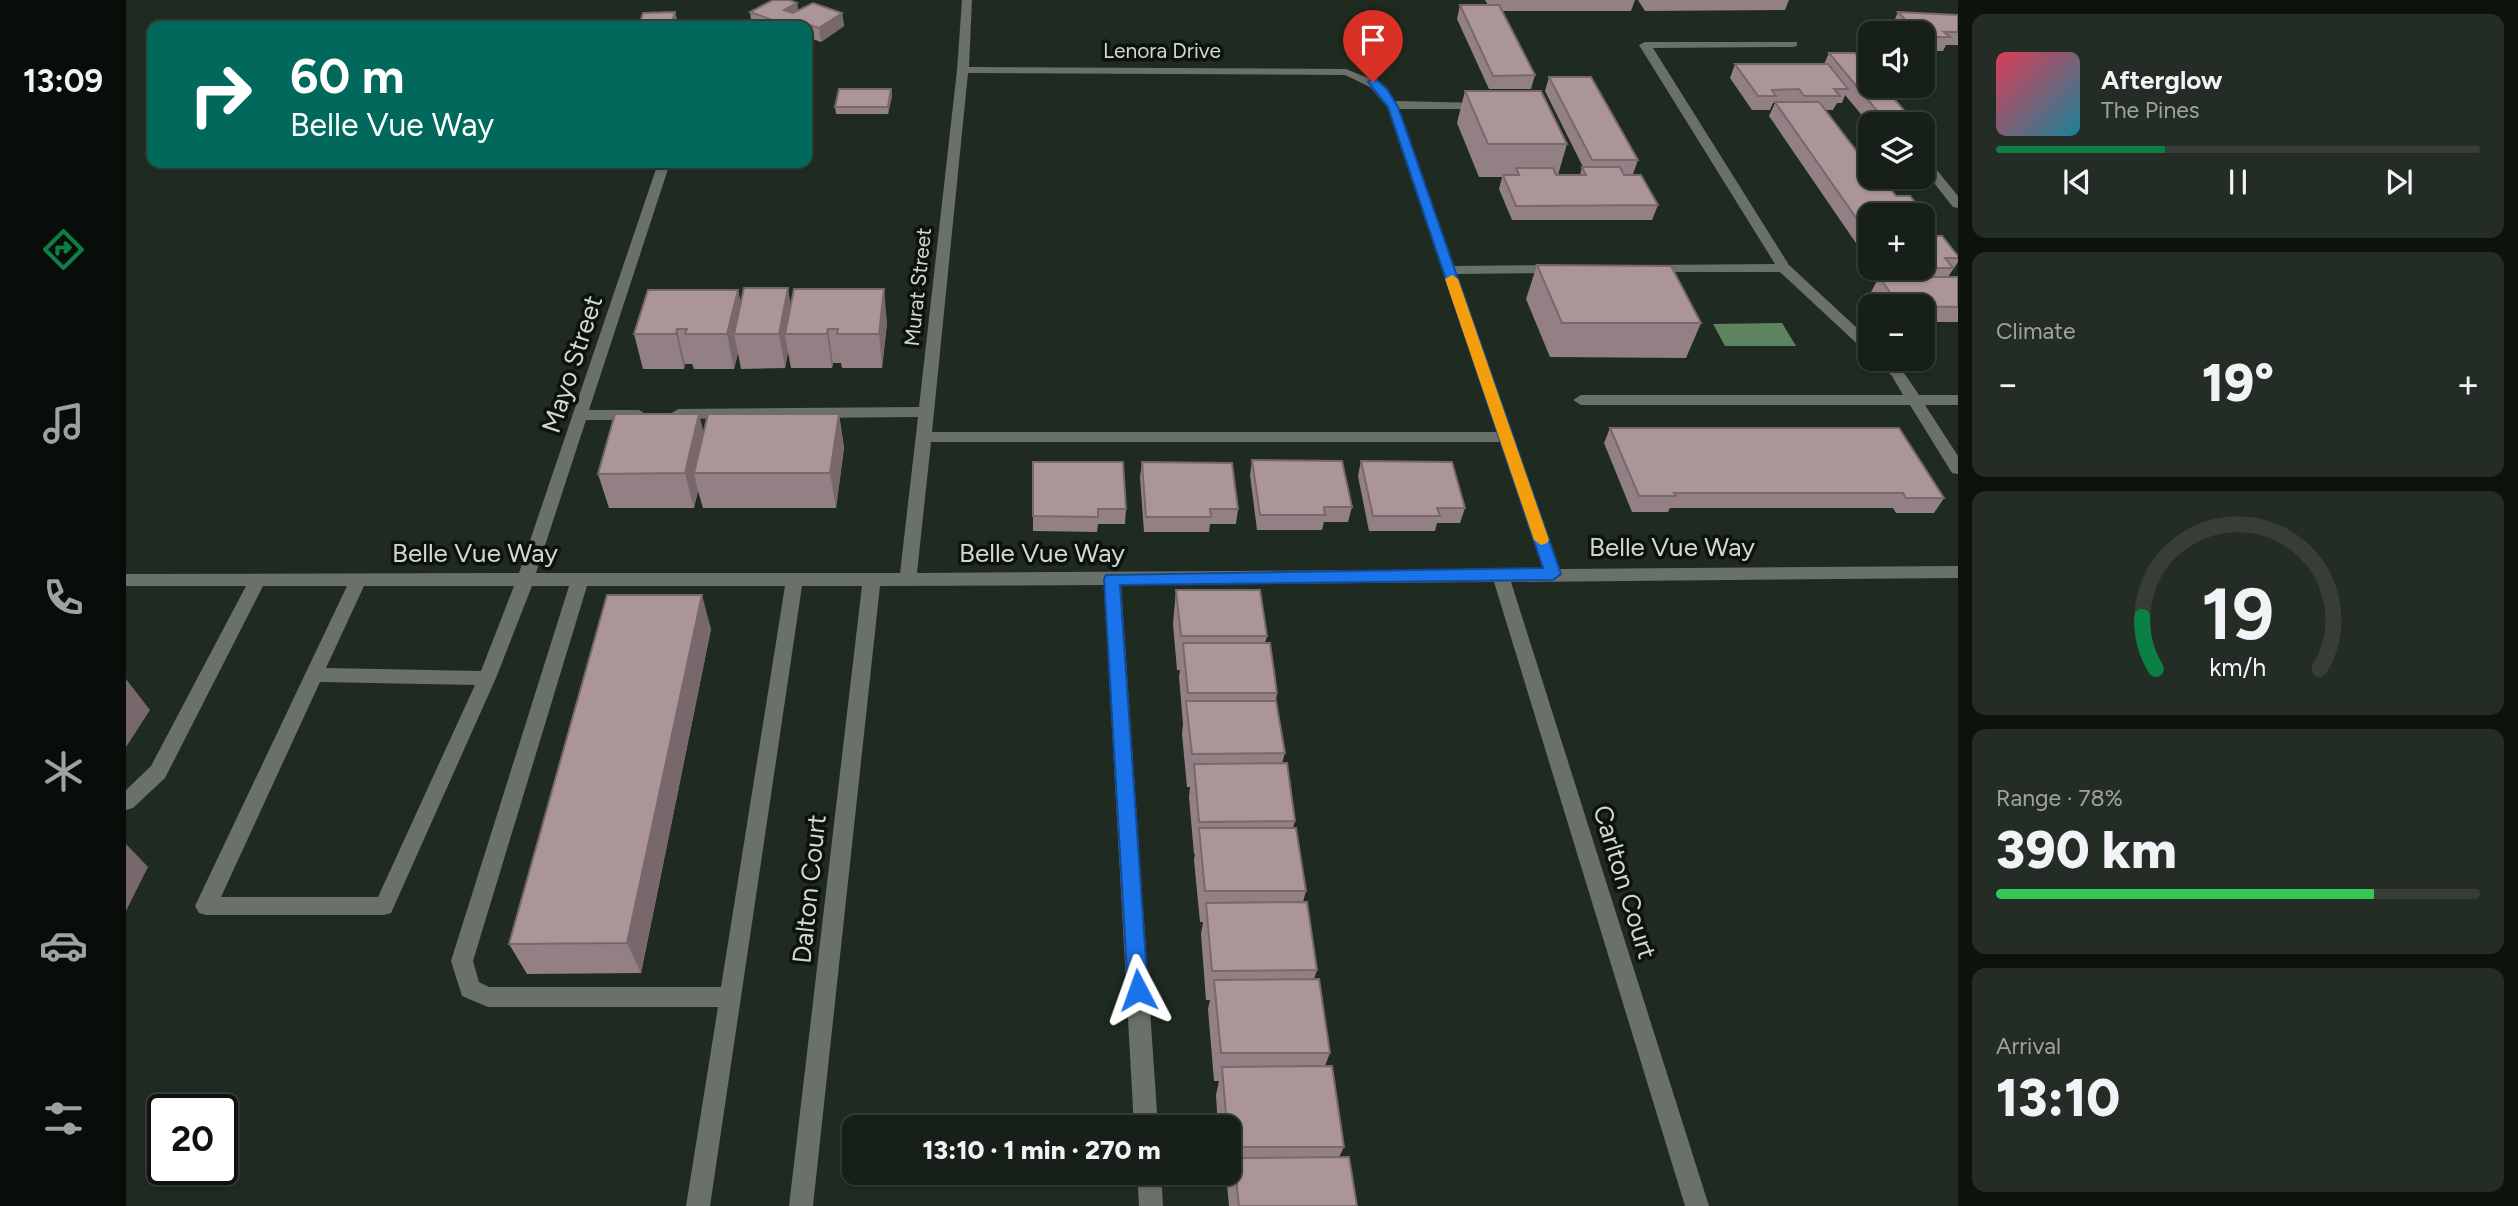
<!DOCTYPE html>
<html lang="en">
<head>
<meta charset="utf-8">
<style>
  :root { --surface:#172018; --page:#242d25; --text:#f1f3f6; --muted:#9ea3a2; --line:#363e37; --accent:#0b8043 }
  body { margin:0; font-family:Figtree,sans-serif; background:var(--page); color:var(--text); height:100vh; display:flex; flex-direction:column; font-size:26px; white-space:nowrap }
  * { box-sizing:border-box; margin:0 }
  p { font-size:23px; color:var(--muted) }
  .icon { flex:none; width:38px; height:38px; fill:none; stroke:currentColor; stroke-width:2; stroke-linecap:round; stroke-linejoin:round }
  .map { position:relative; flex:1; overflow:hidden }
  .sheet { display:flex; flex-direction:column; gap:14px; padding:14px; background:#0d120d; width:560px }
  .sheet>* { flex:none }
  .top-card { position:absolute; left:21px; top:21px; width:665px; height:147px; border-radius:14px; box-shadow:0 2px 5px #0004,0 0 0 2px var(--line); background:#00695c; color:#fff; overflow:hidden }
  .fabs { position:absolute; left:1732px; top:21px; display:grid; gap:14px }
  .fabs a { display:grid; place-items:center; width:77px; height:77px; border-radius:14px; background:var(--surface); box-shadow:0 2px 5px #0004,0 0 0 2px var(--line); font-size:35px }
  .speed { position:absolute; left:21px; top:1094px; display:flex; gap:14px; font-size:35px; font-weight:700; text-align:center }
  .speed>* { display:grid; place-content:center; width:91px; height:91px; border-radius:50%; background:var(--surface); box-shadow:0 2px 5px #0004,0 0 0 2px var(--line); line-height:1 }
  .speed .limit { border:4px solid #111; border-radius:10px; background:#fff; color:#111 }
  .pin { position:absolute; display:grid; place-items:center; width:60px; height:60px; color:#fff; margin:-72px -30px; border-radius:50% 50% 50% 0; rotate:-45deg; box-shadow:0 0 7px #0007 }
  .pin .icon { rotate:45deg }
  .me { position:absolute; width:77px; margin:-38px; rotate:356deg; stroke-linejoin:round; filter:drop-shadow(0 0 5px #0008) }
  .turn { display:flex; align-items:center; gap:24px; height:147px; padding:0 28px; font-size:32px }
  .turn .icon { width:91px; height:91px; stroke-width:2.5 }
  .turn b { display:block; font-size:49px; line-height:60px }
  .big { font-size:52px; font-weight:800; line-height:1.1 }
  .sheet .widget { flex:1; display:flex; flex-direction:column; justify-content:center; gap:10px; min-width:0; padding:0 24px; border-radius:14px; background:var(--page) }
  .sheet .dial { align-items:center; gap:0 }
  .dial svg { height:182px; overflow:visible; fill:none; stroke:var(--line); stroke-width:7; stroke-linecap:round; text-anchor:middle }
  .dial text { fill:var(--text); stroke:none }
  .song { display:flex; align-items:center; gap:21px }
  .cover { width:84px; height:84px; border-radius:10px; background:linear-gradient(135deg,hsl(350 70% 55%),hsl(190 70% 35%)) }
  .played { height:7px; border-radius:4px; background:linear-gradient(90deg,var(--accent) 35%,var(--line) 35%) }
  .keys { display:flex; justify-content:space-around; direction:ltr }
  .heat { display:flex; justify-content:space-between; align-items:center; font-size:38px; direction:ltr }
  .charge { height:10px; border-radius:5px; background:linear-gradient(90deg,#34c759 78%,var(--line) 0) }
  .trip { position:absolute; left:716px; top:1115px; width:399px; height:70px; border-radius:14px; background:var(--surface); box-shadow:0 2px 5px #0004,0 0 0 2px var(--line); font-weight:800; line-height:70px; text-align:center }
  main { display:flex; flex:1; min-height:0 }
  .tabs { display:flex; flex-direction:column; width:126px; justify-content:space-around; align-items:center; background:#090d0a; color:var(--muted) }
  .tabs .icon { width:49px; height:49px }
  .tabs .selected { color:var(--accent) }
  .tabs b { font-size:32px; color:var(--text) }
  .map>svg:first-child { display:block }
  .water { fill:#5d835f }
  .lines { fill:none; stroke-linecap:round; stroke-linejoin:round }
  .minor { fill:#6a706a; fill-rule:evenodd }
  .wall { fill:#938084 }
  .shaded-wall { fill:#78686b }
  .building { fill:#ab9599; stroke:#78686b; stroke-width:2 }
  .route { fill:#1a73e8; stroke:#114b97; stroke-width:2 }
  .slow { fill:#f59e0b }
  .labels { text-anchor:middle; stroke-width:7; stroke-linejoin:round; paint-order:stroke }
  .far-street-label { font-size:21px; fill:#d1d8d1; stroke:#0d120d }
  .street-label { font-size:26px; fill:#d1d8d1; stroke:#0d120d }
</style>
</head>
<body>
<main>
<nav class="tabs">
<b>13:09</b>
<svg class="icon selected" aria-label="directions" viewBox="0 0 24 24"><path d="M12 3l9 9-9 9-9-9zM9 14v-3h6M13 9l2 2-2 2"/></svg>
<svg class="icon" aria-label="music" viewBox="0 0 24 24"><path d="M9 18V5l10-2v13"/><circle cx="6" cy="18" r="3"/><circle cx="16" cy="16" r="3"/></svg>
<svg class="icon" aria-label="phone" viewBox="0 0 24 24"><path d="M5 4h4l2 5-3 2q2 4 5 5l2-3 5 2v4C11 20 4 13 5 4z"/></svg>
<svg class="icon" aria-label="climate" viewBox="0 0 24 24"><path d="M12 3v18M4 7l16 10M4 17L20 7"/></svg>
<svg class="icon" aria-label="car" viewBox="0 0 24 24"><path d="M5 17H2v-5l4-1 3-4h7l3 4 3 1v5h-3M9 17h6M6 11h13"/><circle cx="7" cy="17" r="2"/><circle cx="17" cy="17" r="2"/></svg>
<svg class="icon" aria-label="filters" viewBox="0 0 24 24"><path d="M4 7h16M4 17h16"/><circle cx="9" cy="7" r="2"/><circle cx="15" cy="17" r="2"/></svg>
</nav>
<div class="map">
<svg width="1832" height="1206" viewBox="0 0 1832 1206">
  <rect width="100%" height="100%" fill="#1f2b20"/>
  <path class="water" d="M 1656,323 L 1670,346 L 1599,346 L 1587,324 Z"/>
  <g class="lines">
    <g class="minor">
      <path d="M 836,0 L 846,0 L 843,67 L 1220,69 L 1252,82 L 1269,101 L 1358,103 L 1360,105 L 1354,109 L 1273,109 L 1328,266 L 1431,265 L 1438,269 L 1431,273 L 1331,274 L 1434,569 L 1832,566 L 1832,578 L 1385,582 L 1583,1206 L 1559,1206 L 1368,582 L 995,585 L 1032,1127 L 1008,1127 L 978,585 L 754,586 L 687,1206 L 663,1206 L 736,586 L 676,586 L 584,1206 L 560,1206 L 592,1007 L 362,1007 L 336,996 L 325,961 L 443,586 L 406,586 L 370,678 L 265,913 L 258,915 L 80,915 L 73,913 L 69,906 L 221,586 L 137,586 L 39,778 L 7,808 L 0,810 L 0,790 L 25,766 L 120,586 L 0,586 L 0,574 L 393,573 L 532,163 L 544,163 L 463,410 L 513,410 L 521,415 L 513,420 L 460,420 L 410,573 L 774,573 L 792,417 L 552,419 L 544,414 L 552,409 L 793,407 L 831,70 ZM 842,73 L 1219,75 L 1244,87 L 1261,107 L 1371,432 L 806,432 ZM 805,442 L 1374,442 L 1417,569 L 791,573 ZM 238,586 L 388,586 L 355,671 L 200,668 ZM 461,586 L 659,586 L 595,987 L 363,987 L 353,982 L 347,961 ZM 194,682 L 349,685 L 252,897 L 95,897 Z"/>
      <path d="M 1519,42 L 1671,42 L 1671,46 L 1667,47 L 1527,48 L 1663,265 L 1745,341 L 1745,353 L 1740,352 L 1654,272 L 1517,272 L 1517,266 L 1522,265 L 1649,264 L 1513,45 Z"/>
      <path d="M 1797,157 L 1801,158 L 1832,196 L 1832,208 L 1827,207 L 1797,169 Z"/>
      <path d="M 1748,359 L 1764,359 L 1776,370 L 1793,395 L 1832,395 L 1832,405 L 1799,405 L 1832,456 L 1832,474 L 1826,473 L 1784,405 L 1455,405 L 1447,400 L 1455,395 L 1777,395 L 1766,376 Z"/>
      <path d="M 1011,1172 L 1035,1172 L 1037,1206 L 1013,1206 Z"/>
    </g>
  </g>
  <g class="wall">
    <path d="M 1359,0 L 1509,0 L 1505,11 L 1376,11 L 1409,75 L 1405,89 L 1363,89 L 1331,19 L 1334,5 L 1362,5 Z"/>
    <path d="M 1512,0 L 1663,0 L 1659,10 L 1519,11 Z"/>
    <path d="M 671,3 L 672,11 L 716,13 L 718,26 L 695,42 L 681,37 L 681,26 L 626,26 L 624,12 Z"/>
    <path d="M 1772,12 L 1832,15 L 1832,45 L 1820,45 L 1817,51 L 1797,51 L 1797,33 L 1773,33 L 1766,26 Z"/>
    <path d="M 1703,53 L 1789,123 L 1788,124 L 1745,124 L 1745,126 L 1719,95 L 1716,103 L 1711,103 L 1707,110 L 1698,110 L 1758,187 L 1801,217 L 1797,225 L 1797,215 L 1745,215 L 1745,265 L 1643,116 L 1649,103 L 1647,103 L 1644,110 L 1626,110 L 1604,78 L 1609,64 L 1698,64 Z"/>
    <path d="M 1423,77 L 1512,160 L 1507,174 L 1497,174 L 1532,205 L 1526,220 L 1386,220 L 1373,189 L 1376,177 L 1353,177 L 1331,123 L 1339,91 L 1441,144 L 1432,175 L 1454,175 L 1456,167 L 1457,167 L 1419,91 Z"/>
    <path d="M 765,89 L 766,96 L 762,114 L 710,114 L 709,107 Z"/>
    <path d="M 1801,236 L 1832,256 L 1832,262 L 1822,277 L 1832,277 L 1832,322 L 1797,322 L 1797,306 L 1755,306 L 1745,292 L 1753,277 L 1747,268 L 1797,268 Z"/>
    <path d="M 1411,265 L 1575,323 L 1560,358 L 1424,357 L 1400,299 Z"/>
    <path d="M 612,290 L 615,304 L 665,307 L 761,323 L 756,368 L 716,368 L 715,363 L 707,363 L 706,368 L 665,368 L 662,352 L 659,368 L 615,369 L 612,353 L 608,369 L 568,369 L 566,364 L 559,364 L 558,369 L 517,369 L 508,334 Z"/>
    <path d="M 713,414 L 718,448 L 710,508 L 577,508 L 572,491 L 568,508 L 483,508 L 472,474 Z"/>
    <path d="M 1484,428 L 1818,498 L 1808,513 L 1770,513 L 1767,508 L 1544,508 L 1542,512 L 1506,512 L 1478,443 Z"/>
    <path d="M 1126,460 L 1226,507 L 1222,522 L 1198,522 L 1196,530 L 1131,530 L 1124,475 Z"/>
    <path d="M 1235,461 L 1339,508 L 1334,523 L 1311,523 L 1309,531 L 1243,531 L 1232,476 Z"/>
    <path d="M 907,462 L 1000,509 L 999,524 L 972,524 L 971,532 L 907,531 Z"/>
    <path d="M 1016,462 L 1112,509 L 1110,524 L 1084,524 L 1083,532 L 1018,532 L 1014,477 Z"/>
    <path d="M 1050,590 L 1141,636 L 1139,643 L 1151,693 L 1150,701 L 1159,753 L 1156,763 L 1169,821 L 1167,828 L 1180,891 L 1177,902 L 1191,970 L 1188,979 L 1204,1053 L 1199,1066 L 1218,1147 L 1213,1157 L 1231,1206 L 1103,1206 L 1101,1184 L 1104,1173 L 1096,1172 L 1102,1172 L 1102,1127 L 1092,1127 L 1090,1095 L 1093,1081 L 1088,1081 L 1082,1009 L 1084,1000 L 1080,1000 L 1075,934 L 1077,922 L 1074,922 L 1068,860 L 1069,854 L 1068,854 L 1063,797 L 1064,787 L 1061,787 L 1056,734 L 1057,724 L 1053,677 L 1054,670 L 1051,670 L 1047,624 Z"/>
    <path d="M 585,629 L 515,973 L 401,974 L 383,944 Z"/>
  </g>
  <g class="shaded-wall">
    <path d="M 671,3 L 673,16 L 658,10 Z"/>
    <path d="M 549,12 L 551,19 L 549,26 L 545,26 Z"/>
    <path d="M 716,13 L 718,26 L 695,42 L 693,28 Z"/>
    <path d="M 765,89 L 766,96 L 762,114 L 762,107 Z"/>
    <path d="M 662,288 L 668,323 L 659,334 L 662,352 L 659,368 L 653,334 Z"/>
    <path d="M 758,289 L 761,323 L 756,368 L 753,334 Z"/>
    <path d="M 612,290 L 618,324 L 608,334 L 612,353 L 608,369 L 601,334 Z"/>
    <path d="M 551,329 L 559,364 L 558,369 L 550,334 Z"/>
    <path d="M 702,329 L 707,363 L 706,368 L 701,334 Z"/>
    <path d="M 573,414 L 582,449 L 568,473 L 572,491 L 568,508 L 559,473 Z"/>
    <path d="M 713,414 L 718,448 L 710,508 L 704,473 Z"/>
    <path d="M 576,595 L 585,629 L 515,973 L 501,943 Z"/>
    <path d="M 0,679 L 24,710 L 0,747 Z"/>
    <path d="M 0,844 L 22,867 L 0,911 Z"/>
  </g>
  <g class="building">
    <path d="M 647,0 L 663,0 L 671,3 L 658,10 L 667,13 L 687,3 L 716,13 L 693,28 L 677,23 L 671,26 L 663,26 L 624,12 Z"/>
    <path d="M 1334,5 L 1373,5 L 1409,75 L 1367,76 Z"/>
    <path d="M 549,12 L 545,26 L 513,26 L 517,13 Z"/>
    <path d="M 1772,12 L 1832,15 L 1832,32 L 1818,32 L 1824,37 L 1797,37 L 1797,33 L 1792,33 Z"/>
    <path d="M 1703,53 L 1729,53 L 1745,71 L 1745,86 L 1757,86 L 1789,123 L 1761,123 Z"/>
    <path d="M 1609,64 L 1702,64 L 1722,89 L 1708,89 L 1714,96 L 1678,96 L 1673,89 L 1646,90 L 1650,96 L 1632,96 Z"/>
    <path d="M 1423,77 L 1465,77 L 1512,160 L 1466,160 Z"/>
    <path d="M 713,89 L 765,89 L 762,107 L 709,107 Z"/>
    <path d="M 1339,91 L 1415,91 L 1441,144 L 1362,144 Z"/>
    <path d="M 1649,102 L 1693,102 L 1745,170 L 1745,177 L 1750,177 L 1758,187 L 1763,187 L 1770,196 L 1784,196 L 1801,217 L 1797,217 L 1797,215 L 1745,215 L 1745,239 Z"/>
    <path d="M 1456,167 L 1494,167 L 1498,175 L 1515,175 L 1532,205 L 1390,206 L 1377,175 L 1393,175 L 1390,168 L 1427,168 L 1430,175 L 1460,175 Z"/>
    <path d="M 1797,232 L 1801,236 L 1816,236 L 1832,256 L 1832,258 L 1819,258 L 1827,268 L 1765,268 L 1797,268 Z"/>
    <path d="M 1411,265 L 1545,266 L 1575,323 L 1436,323 Z"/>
    <path d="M 1753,277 L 1832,277 L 1832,307 L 1774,306 Z"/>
    <path d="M 618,288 L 662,288 L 653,334 L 608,334 Z"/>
    <path d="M 668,289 L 758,289 L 753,334 L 711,334 L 712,329 L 702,329 L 701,334 L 659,334 Z"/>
    <path d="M 522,290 L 612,290 L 601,334 L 559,334 L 561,329 L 551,329 L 550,334 L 508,334 Z"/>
    <path d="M 489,414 L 573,414 L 559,473 L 472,474 Z"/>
    <path d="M 582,414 L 713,414 L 704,473 L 568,473 Z"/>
    <path d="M 1484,428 L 1773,428 L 1818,498 L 1780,498 L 1777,493 L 1548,493 L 1550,496 L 1513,496 Z"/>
    <path d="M 1126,460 L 1216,461 L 1226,507 L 1198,507 L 1199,515 L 1134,515 Z"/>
    <path d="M 1235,461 L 1326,462 L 1339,508 L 1311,508 L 1314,516 L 1247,516 Z"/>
    <path d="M 907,462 L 997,462 L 1000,509 L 972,509 L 972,517 L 907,516 Z"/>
    <path d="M 1016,462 L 1106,463 L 1112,509 L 1084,509 L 1085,517 L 1020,517 Z"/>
    <path d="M 1050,590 L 1134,590 L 1141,636 L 1055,636 Z"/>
    <path d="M 481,595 L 576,595 L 501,943 L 383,944 Z"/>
    <path d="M 1057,643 L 1144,643 L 1151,693 L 1062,693 Z"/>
    <path d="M 1060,701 L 1150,701 L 1159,753 L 1066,754 Z"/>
    <path d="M 1161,763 L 1169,821 L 1073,822 L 1068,764 Z"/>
    <path d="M 1073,828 L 1170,828 L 1180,891 L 1079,891 Z"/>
    <path d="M 1181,902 L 1191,970 L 1086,971 L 1080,903 Z"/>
    <path d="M 1193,979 L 1204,1053 L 1095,1053 L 1088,980 Z"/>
    <path d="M 1206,1066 L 1218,1147 L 1103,1147 L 1102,1127 L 1101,1127 L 1096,1067 Z"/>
    <path d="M 1223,1157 L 1231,1206 L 1113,1206 L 1108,1158 Z"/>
  </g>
  <path class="route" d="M 1244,80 L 1251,80 L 1261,89 L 1272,107 L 1435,574 L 1427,580 L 994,585 L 1022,990 L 1019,997 L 1012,999 L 1005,997 L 1002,990 L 978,579 L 980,575 L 1417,568 L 1262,107 L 1242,82 Z"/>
  <path class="slow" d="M 1326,275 L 1332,279 L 1423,540 L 1421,543 L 1415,545 L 1408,540 L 1319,279 Z"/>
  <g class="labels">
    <g class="far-street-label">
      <text x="1036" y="58">Lenora Drive</text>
      <text transform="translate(792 287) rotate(-84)" y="7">Murat Street</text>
    </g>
    <g class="street-label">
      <text transform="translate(446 364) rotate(-72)" y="9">Mayo Street</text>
      <text x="1546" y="556">Belle Vue Way</text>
      <text x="349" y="562">Belle Vue Way</text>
      <text x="916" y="562">Belle Vue Way</text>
      <text transform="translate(1499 882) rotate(73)" y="9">Carlton Court</text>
      <text transform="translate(683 889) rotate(-84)" y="9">Dalton Court</text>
    </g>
  </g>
</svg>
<div class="fabs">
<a><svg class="icon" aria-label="sound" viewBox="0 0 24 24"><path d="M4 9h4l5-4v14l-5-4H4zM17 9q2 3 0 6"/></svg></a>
<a><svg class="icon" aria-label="layers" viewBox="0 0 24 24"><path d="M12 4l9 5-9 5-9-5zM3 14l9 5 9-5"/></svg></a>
<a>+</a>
<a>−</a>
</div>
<div class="speed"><div class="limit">20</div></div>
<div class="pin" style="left:1247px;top:82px;background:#d93025"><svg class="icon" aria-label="arrive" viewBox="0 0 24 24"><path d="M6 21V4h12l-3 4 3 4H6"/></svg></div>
<svg class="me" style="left:1012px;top:990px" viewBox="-20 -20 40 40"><path d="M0-17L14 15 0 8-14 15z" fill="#1a73e8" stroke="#fff" stroke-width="4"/></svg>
<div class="trip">13:10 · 1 min · 270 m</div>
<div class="top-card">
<div class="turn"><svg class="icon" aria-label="right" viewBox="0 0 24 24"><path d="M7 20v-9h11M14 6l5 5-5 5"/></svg><div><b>60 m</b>Belle Vue Way</div></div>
</div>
</div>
<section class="sheet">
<div class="widget">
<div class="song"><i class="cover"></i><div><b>Afterglow</b><p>The Pines</p></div></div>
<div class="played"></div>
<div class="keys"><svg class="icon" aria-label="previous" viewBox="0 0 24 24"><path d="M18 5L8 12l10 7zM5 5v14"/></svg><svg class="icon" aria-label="pause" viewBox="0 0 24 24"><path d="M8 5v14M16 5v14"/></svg><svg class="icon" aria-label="next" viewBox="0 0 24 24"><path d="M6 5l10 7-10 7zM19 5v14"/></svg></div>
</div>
<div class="widget"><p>Climate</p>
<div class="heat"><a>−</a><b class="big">19°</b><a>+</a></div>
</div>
<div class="widget dial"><svg viewBox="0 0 100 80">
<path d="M14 69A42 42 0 1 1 86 69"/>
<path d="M14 69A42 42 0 0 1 8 46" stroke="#0b8043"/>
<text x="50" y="56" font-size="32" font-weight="700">19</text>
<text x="50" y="72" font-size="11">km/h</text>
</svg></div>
<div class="widget"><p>Range · 78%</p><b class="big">390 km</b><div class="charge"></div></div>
<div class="widget"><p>Arrival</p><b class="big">13:10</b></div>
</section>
</main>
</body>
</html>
